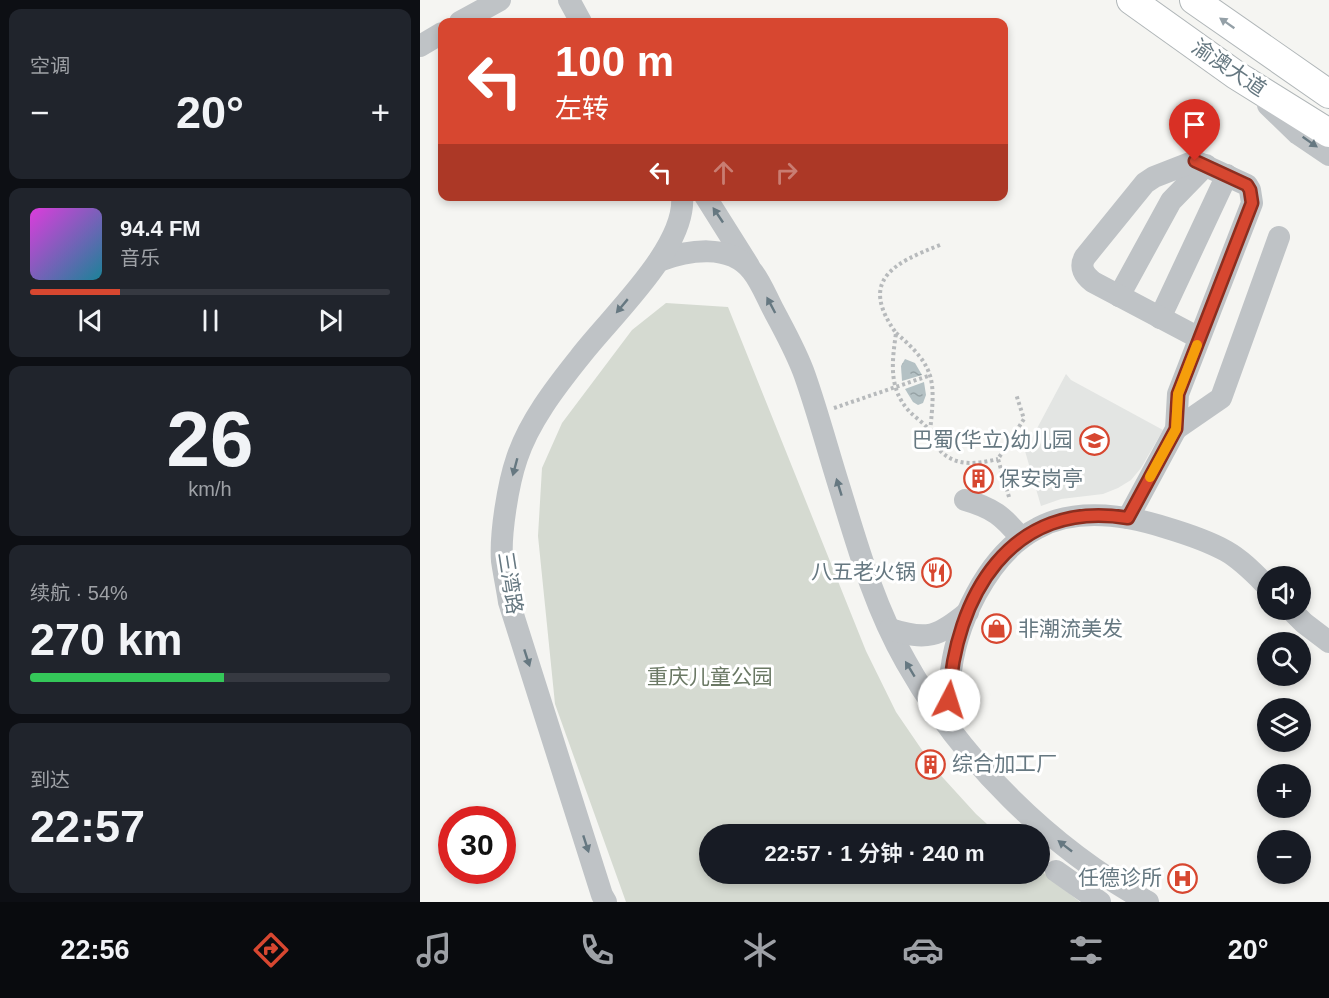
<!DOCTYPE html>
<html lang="zh">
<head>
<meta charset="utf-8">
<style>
  :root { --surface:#171b24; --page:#20242c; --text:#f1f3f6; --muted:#9ea1a6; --line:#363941; --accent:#d74730 }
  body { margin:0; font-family:Helvetica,"Noto Sans SC",sans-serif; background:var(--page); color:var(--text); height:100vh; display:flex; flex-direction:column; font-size:22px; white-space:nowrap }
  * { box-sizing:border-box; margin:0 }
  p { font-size:20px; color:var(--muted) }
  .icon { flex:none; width:33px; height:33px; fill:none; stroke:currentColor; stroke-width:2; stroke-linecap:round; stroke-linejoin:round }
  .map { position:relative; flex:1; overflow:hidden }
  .side { display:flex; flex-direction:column; gap:9px; padding:9px; background:#0d0f14; width:420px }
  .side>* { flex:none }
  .banner { position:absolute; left:18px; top:18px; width:570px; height:183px; border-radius:12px; box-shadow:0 3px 9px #0003; background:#d74730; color:#fff; overflow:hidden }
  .controls { position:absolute; left:837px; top:566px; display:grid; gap:12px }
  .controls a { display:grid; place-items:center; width:54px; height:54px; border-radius:50%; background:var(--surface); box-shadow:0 3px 9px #0003; font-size:30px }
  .speed { position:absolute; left:18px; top:806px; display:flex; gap:12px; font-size:30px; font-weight:700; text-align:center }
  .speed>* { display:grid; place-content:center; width:78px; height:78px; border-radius:50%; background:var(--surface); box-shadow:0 3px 9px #0003; line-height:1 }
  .speed .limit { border:9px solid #d22; background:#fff; color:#111 }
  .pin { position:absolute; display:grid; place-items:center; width:51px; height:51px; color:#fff; margin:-62px -26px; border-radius:50% 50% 50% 0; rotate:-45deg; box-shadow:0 0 6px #0007 }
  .pin .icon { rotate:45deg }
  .me { position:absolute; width:66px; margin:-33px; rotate:5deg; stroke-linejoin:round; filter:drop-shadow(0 0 4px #0008) }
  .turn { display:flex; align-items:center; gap:21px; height:126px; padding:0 18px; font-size:27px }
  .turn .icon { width:78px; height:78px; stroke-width:2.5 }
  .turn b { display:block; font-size:42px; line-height:51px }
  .lanes { display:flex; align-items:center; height:57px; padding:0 18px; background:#0003; justify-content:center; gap:30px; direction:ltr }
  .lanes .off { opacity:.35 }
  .big { font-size:45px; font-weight:600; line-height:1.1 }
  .side .card { flex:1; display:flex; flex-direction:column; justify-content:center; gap:9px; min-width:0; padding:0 21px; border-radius:12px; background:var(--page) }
  .side .dial { align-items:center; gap:0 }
  .dial b { font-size:78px; line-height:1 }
  .song { display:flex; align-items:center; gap:18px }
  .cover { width:72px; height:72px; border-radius:9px; background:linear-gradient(135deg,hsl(300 70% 55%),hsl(190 70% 35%)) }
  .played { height:6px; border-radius:3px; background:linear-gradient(90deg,var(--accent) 25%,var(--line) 25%) }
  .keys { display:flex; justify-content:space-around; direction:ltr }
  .heat { display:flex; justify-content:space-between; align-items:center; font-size:33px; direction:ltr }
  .charge { height:9px; border-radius:4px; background:linear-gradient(90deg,#34c759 54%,var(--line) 0) }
  .trip { position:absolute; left:279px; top:824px; width:351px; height:60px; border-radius:30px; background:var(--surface); box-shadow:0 3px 9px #0003; font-weight:600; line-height:60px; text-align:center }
  .tab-bar { display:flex; height:96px; justify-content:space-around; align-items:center; background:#090b0e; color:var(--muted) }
  .tab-bar .icon { width:42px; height:42px }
  .tab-bar .selected { color:var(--accent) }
  .tab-bar b { font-size:27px; color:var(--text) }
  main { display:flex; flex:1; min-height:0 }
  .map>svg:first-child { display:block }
  .built { fill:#e3e5e3 }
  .green { fill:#d5dad1 }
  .water { fill:url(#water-ripples) }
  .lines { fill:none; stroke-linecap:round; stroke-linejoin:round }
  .major-casing { stroke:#b0b6b8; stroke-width:30 }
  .path { stroke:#b7babc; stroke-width:4; stroke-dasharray:3 3; stroke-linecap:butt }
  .minor { stroke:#bfc3c6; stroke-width:22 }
  .major { stroke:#fff; stroke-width:28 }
  .oneway { fill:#94a0a7 }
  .oneway2 { fill:#667881 }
  .route-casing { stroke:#8c2e1f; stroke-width:15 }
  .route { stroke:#d74730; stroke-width:10 }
  .slow { stroke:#f59e0b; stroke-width:10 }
  .labels { text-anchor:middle; stroke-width:6; stroke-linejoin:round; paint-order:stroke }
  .street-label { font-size:21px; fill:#667881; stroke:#fff }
  .poi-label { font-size:21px; fill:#667881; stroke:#fff; text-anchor:end }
  .park-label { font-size:21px; fill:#6b7965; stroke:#fff }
</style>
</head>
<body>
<main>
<section class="side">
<div class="card"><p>空调</p>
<div class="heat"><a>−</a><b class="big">20°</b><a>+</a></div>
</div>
<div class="card">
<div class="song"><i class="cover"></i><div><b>94.4 FM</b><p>音乐</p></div></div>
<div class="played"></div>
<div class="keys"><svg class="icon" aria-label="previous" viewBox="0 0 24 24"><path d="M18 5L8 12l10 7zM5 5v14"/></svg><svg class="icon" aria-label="pause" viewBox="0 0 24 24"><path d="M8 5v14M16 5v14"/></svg><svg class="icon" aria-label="next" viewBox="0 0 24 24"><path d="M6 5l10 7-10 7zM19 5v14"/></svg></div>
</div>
<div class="card dial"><b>26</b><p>km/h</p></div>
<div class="card"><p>续航 · 54%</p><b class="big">270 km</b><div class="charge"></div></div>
<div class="card"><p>到达</p><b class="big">22:57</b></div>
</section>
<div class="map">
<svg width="909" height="902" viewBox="0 0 909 902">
  <defs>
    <pattern id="water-ripples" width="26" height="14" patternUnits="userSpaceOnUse" patternTransform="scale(1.5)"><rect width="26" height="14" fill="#b4c1c4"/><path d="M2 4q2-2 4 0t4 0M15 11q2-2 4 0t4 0" fill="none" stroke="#96a2a5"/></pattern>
  </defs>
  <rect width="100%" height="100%" fill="#f5f5f2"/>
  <path class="built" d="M 646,374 L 651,380 L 743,430 L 721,468 L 711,480 L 698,488 L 683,494 L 641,499 L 621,506 L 605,451 Z"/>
  <path class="green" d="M 246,303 L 308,307 L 446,651 L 476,712 L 515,769 L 556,814 L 578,834 L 290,834 L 290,873 L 620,873 L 620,870 L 660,902 L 206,902 L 135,704 L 118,536 L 122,468 L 142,423 L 212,330 Z"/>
  <g class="water">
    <path d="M 485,359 L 495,363 L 502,375 L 482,381 L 481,366 Z"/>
    <path d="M 504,382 L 506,395 L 503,403 L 498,405 L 493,402 L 485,389 Z"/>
  </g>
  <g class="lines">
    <defs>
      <g id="major">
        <path d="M 711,0 L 816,75 L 909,133"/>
        <path d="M 774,0 L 909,94"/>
      </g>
    </defs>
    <use href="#major" class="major-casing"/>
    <g class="path">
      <path d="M 520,245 C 474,263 438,280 476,333 C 472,362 468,389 490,412 C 496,418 505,424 510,431 C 513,435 513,440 515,444 C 530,467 554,465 578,459"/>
      <path d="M 476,333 C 517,368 515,381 510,432"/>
      <path d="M 414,408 L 511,375"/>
      <path d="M 589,497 L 578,459 L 604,419 L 596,394"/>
    </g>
    <g class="minor">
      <path d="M 149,0 L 161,22"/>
      <path d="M 40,22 L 80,0"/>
      <path d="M 0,46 L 22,33"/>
      <path d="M 848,105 L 878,134 L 909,155"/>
      <path d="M 285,196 L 329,266"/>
      <path d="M 239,261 C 268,250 310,243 332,271 C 341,282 347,298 354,311 C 365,332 377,353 385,376 C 398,413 408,451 420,489 C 438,548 455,608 486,662 C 541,760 630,848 728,902"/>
      <path d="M 699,296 L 751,201 L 786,165"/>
      <path d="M 740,318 L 807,175"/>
      <path d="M 756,429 L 801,398 L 859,237"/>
      <path d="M 545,500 C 573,508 583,516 601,538"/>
      <path d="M 708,518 L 756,429 L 758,394 L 832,203 L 830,190 L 827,185 L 775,161 L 734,177 L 725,183 L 665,257 C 659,267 664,275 673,282 L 779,338"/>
      <path d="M 870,609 L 884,623 L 909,642"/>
      <path d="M 470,629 C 507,641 518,637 548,612"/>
      <path d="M 532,731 C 530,714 528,698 530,681 C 534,626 567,554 618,528 C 657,507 706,515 747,528 C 767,534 788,541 806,551 C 822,560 835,574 848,587"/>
      <path d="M 636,871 L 680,902"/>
      <path d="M 186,902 L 182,895 L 89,602 C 87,588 84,575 82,561 C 80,534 88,484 97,458 C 109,422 135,388 159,358 C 189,318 267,248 262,196"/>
    </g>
    <use href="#major" class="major"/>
  </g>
  <defs><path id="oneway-solid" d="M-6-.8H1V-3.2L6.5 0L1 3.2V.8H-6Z" transform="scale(1.5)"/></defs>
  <use class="oneway" href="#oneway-solid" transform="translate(807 23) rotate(-145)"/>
  <g class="oneway2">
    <use href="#oneway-solid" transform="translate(890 142) rotate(35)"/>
    <use href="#oneway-solid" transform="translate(298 215) rotate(-124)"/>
    <use href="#oneway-solid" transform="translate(351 305) rotate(-118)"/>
    <use href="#oneway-solid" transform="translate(202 306) rotate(130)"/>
    <use href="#oneway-solid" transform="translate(95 467) rotate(105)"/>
    <use href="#oneway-solid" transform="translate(419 487) rotate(-107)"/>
    <use href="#oneway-solid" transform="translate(107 658) rotate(72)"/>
    <use href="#oneway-solid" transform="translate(490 669) rotate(-121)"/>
    <use href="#oneway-solid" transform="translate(166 844) rotate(72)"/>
    <use href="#oneway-solid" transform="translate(645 846) rotate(-142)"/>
  </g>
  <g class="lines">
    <defs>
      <path id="route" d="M 529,700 C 534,597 591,498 708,518 L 756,429 L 758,394 L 832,203 L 830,190 L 827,185 L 775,161"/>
    </defs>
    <use href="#route" class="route-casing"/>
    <use href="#route" class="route"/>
    <path class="slow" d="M 730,477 L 756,429 L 758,394 L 777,345"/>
  </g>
  <defs>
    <symbol id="school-ring" viewBox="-11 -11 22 22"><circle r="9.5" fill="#fff" stroke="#d74730" stroke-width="1.5"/><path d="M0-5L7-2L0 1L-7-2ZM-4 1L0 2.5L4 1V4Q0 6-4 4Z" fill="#d74730"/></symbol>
    <symbol id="building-ring" viewBox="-11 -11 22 22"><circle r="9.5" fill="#fff" stroke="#d74730" stroke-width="1.5"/><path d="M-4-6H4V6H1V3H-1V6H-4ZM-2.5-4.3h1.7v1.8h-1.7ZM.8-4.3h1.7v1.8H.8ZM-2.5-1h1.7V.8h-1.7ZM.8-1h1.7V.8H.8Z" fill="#d74730"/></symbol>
    <symbol id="restaurant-ring" viewBox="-11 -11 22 22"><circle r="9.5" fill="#fff" stroke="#d74730" stroke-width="1.5"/><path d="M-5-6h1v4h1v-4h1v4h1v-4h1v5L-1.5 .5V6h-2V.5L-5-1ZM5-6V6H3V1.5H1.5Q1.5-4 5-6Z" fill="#d74730"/></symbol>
    <symbol id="shop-ring" viewBox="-11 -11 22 22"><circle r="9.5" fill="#fff" stroke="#d74730" stroke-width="1.5"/><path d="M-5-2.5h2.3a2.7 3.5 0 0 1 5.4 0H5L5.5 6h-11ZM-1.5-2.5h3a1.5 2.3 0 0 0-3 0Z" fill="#d74730"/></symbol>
    <symbol id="hospital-ring" viewBox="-11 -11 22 22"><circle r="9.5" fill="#fff" stroke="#d74730" stroke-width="1.5"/><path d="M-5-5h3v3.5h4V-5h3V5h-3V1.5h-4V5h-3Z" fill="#d74730"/></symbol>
  </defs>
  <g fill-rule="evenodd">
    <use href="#school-ring" x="658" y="424" width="33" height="33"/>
    <use href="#building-ring" x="542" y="462" width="33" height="33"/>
    <use href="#restaurant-ring" x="500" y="556" width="33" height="33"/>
    <use href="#shop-ring" x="560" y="612" width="33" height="33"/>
    <use href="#building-ring" x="494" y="748" width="33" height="33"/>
    <use href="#hospital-ring" x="746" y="862" width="33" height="33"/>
  </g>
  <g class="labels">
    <g class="street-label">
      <text transform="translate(809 68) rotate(34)" y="7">渝澳大道</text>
      <text transform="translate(90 583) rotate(81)" y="7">三湾路</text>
    </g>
    <g class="poi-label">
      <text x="653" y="447">巴蜀(华立)幼儿园</text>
      <text x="579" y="486" text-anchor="start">保安岗亭</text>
      <text x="496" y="579">八五老火锅</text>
      <text x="598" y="636" text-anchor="start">非潮流美发</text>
      <text x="532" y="771" text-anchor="start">综合加工厂</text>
      <text x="742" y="885">任德诊所</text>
    </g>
    <g class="park-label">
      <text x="290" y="684">重庆儿童公园</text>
    </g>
  </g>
</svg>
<div class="controls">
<a><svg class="icon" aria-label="sound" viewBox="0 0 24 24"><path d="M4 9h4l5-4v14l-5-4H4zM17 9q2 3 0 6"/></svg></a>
<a><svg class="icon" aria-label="search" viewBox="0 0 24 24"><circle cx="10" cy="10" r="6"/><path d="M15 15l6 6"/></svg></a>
<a><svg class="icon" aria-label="layers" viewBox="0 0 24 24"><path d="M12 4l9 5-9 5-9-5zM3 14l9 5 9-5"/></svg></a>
<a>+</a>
<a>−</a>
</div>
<div class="speed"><div class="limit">30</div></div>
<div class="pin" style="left:775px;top:161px;background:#d93025"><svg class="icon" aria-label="arrive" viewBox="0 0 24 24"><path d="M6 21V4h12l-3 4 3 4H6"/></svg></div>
<svg class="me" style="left:529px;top:700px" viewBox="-20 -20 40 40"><circle r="19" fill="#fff"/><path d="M0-13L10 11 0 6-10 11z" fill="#d74730"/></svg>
<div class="trip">22:57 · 1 分钟 · 240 m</div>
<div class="banner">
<div class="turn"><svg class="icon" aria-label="left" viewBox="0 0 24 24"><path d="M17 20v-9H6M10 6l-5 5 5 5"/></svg><div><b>100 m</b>左转</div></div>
<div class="lanes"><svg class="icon" aria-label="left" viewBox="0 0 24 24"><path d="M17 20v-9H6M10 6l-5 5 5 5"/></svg><svg class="icon off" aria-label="ahead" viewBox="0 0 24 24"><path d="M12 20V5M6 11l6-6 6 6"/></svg><svg class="icon off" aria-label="right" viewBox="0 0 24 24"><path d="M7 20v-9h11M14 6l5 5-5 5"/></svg></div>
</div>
</div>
</main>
<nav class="tab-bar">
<b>22:56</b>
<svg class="icon selected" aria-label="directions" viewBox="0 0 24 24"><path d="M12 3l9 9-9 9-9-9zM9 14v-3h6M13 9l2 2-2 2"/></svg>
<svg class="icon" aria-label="music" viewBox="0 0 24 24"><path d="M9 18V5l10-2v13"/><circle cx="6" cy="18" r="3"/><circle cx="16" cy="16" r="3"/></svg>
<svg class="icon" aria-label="phone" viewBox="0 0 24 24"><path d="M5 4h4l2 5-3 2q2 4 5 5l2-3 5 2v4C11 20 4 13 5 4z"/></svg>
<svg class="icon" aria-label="climate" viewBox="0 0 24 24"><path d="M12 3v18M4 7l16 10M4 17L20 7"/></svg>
<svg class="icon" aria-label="car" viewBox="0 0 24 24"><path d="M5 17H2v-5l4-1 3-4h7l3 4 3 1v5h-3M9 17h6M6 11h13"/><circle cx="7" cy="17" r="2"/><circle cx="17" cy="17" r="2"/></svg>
<svg class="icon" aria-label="filters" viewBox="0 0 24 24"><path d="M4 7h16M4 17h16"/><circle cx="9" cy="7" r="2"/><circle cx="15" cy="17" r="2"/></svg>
<b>20°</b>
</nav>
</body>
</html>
